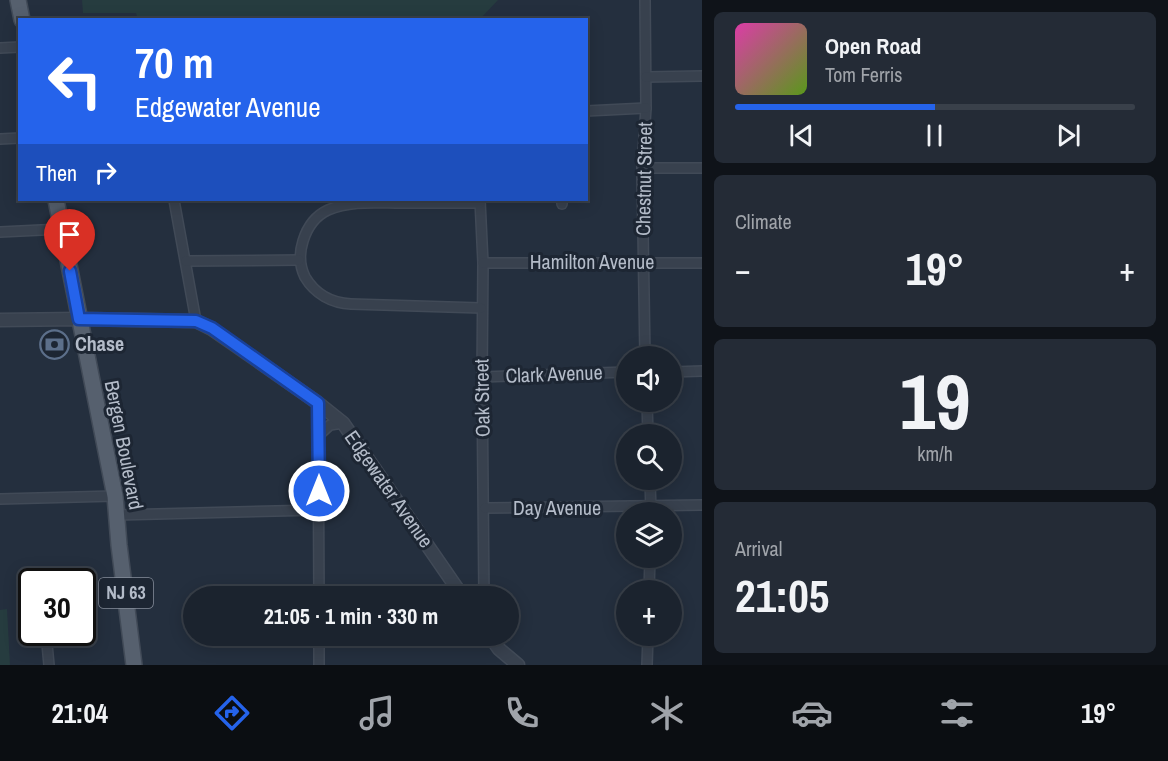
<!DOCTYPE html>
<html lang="en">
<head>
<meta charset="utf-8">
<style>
  :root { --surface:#1b232e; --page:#242b36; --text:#f1f3f6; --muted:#a0a4aa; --line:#39404a; --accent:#2563eb }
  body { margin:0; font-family:"Archivo Narrow",sans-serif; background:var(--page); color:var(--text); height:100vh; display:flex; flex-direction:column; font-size:22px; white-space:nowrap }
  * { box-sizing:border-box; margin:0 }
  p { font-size:20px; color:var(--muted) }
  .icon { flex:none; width:33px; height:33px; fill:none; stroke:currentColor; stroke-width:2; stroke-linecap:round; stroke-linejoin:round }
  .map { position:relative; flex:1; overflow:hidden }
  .panel { display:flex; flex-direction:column; gap:12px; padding:12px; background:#0f1319; width:466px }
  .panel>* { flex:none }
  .guide { position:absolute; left:18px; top:18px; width:570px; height:183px; border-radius:0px; box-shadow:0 3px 15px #0003,0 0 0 2px var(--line); background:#2563eb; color:#fff; overflow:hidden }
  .fabs { position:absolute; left:616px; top:346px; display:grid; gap:12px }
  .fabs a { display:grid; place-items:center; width:66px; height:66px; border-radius:50%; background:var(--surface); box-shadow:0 3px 15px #0003,0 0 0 2px var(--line); font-size:30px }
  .speed { position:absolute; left:18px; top:568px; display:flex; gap:12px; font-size:30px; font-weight:700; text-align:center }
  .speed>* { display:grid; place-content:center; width:78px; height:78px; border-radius:50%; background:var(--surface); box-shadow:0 3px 15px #0003,0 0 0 2px var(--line); line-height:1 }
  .speed .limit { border:3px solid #111; border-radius:9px; background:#fff; color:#111 }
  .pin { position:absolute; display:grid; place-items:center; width:51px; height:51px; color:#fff; margin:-62px -26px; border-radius:50% 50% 50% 0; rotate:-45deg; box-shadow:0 0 6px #0007 }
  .pin .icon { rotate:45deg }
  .me { position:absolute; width:66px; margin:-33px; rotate:0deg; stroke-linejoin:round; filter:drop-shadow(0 0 4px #0008) }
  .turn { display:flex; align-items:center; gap:21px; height:126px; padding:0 18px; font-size:27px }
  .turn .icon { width:78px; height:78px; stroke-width:2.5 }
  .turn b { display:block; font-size:42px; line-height:51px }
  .then { display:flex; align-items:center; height:57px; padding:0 18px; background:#0003; gap:12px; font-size:22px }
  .big { font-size:45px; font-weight:700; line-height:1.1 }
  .panel .tile { flex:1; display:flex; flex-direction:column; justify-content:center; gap:9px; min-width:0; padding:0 21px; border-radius:9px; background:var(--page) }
  .panel .dial { align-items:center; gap:0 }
  .dial b { font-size:78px; line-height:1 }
  .song { display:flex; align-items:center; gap:18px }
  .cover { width:72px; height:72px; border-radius:9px; background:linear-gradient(135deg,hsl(320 70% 55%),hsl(90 70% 35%)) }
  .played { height:6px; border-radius:3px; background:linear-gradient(90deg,var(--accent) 50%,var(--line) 50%) }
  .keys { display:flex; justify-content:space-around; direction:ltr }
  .heat { display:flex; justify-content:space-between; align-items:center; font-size:33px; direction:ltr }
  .trip { position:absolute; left:183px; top:586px; width:336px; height:60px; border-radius:30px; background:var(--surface); box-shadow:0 3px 15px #0003,0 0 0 2px var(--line); font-weight:700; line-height:60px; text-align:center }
  .tab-bar { display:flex; height:96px; justify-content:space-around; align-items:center; background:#0b0e12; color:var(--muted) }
  .tab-bar .icon { width:42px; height:42px }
  .tab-bar .current { color:var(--accent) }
  .tab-bar b { font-size:27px; color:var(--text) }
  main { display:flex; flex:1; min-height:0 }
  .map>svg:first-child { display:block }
  .green { fill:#263c3f }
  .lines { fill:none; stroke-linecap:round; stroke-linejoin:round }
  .minor-casing { stroke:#414a57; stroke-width:12 }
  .tertiary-casing { stroke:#414a57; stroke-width:15 }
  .primary-casing { stroke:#414a57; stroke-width:18 }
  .minor { stroke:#38414e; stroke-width:9 }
  .tertiary { stroke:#38414e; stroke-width:12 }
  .primary { stroke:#56606e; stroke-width:15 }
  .route-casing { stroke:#184099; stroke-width:15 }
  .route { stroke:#2563eb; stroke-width:10 }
  .labels { text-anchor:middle; stroke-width:6; stroke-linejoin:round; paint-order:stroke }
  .shield { fill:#1d2633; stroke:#878f9c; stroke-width:1.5 }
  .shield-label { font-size:18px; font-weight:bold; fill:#b4bcc9 }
  .street-label { font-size:20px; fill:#b4bcc9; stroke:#1d2633 }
  .poi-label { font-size:20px; font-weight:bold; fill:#b4bcc9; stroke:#1d2633; text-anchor:start }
</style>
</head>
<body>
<main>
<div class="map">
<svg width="702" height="665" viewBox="0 0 702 665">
  <rect width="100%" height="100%" fill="#242f3e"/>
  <g class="green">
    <path d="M 82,0 L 498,0 L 480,19 L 138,20 L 136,13 L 83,13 Z"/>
    <path d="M 7,609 L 10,665 L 0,665 L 0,610 Z"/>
  </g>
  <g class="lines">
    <defs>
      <g id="minor">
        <path d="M 645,0 L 646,108 L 642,168 L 645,357"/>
        <path d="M 0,48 L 20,47"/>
        <path d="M 646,77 L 702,76"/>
        <path d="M 586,111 L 646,108"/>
        <path d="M 0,139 L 20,138"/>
        <path d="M 642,168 L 702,168"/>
        <path d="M 174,200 L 196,321"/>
        <path d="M 480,200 L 483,263 L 482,377 L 484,597"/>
        <path d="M 562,200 L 562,204"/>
        <path d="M 480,203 C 454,203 428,203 401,203 C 378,203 350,200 328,210 C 315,216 307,228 303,241 C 299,254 299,265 305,277 C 315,294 332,303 351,304 L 481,308"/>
        <path d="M 0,232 L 62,229"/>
        <path d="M 186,261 L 299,260"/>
        <path d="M 483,263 L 702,263"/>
        <path d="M 672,372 L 702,371"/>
        <path d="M 482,377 L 627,372"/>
        <path d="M 647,402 L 648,435"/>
        <path d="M 318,403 L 319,597"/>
        <path d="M 319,435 L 330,425 L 343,423"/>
        <path d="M 650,480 L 651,513"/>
        <path d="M 0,499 L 115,496"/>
        <path d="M 485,508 L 702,505"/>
        <path d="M 117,515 L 319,510"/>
        <path d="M 649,591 L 650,558"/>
        <path d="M 46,633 L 49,665"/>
        <path d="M 319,665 L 319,636"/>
        <path d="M 647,665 L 648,636"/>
      </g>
      <g id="tertiary">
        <path d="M 0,320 L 79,319 L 196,321 L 212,329 L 318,403 L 343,423 L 463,597"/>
        <path d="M 490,636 L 499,649 L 518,665"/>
      </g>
      <g id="primary">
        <path d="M 18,0 L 22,20"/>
        <path d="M 56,200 L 115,496 L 119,545 L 134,665"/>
      </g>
    </defs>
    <use href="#minor" class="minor-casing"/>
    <use href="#tertiary" class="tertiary-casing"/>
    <use href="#primary" class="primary-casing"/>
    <use href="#minor" class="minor"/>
    <use href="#tertiary" class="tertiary"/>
    <use href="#primary" class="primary"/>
  </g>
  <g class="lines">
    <defs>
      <path id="route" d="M 70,271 L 79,319 L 196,321 L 212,328 L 318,403 L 319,491"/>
    </defs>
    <use href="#route" class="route-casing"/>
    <use href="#route" class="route"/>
  </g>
  <defs>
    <symbol id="bank-ring" viewBox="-11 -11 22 22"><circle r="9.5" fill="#1d2633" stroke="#5c6f8a" stroke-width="1.5"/><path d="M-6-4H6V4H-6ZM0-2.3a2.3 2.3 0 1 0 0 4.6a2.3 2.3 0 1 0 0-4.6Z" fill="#5c6f8a"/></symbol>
  </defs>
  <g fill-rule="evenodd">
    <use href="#bank-ring" x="38" y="328" width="33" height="33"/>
  </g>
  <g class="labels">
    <rect class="shield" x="99" y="578" width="54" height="30" rx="4.5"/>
    <g class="shield-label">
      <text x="126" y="599">NJ 63</text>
    </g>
    <g class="street-label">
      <text transform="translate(644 179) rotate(-89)" y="7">Chestnut Street</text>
      <text x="592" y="269">Hamilton Avenue</text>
      <text transform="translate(554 374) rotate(-2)" y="7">Clark Avenue</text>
      <text transform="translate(482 398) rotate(-91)" y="7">Oak Street</text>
      <text transform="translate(124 445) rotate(79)" y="7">Bergen Boulevard</text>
      <text transform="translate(389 489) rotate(55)" y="7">Edgewater Avenue</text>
      <text x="557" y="515">Day Avenue</text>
    </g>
    <g class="poi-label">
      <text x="75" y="351">Chase</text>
    </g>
  </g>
</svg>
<div class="fabs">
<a><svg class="icon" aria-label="sound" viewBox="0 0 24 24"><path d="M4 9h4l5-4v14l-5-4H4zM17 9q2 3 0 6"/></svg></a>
<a><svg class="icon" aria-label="search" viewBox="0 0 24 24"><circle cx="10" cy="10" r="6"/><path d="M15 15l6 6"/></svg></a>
<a><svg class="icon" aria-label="layers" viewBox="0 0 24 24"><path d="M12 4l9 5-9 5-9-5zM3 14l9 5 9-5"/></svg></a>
<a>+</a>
</div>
<div class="speed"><div class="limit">30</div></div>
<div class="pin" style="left:70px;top:271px;background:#d93025"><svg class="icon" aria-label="arrive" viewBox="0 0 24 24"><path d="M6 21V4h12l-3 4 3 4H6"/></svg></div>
<svg class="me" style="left:319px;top:491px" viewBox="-20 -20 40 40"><circle r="17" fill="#2563eb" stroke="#fff" stroke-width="3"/><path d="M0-11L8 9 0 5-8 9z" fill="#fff"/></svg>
<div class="trip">21:05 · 1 min · 330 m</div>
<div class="guide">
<div class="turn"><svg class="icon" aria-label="left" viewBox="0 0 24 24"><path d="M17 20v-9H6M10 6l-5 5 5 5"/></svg><div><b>70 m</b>Edgewater Avenue</div></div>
<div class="then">Then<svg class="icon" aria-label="right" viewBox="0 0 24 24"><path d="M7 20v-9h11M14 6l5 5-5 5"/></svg></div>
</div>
</div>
<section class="panel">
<div class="tile">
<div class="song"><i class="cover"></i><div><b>Open Road</b><p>Tom Ferris</p></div></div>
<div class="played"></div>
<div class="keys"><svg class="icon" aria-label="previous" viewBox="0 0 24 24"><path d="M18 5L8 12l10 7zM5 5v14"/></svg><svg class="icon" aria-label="pause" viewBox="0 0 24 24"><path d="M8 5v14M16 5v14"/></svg><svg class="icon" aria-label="next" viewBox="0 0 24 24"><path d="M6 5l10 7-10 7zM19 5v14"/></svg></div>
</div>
<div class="tile"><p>Climate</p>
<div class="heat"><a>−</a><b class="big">19°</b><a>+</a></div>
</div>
<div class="tile dial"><b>19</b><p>km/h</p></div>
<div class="tile"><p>Arrival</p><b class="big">21:05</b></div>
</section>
</main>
<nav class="tab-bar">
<b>21:04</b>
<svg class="icon current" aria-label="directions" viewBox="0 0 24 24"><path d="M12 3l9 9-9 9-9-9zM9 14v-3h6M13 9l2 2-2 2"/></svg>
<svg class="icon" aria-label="music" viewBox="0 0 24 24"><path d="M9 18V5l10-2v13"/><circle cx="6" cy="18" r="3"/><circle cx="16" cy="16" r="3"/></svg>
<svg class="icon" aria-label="phone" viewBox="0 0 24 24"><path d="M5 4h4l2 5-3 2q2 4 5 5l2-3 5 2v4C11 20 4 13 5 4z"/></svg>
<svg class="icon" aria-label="climate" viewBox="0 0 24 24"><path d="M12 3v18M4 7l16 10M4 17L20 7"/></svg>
<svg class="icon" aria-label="car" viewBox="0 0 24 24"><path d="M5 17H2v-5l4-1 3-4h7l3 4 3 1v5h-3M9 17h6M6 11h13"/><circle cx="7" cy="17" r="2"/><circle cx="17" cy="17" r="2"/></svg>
<svg class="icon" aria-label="filters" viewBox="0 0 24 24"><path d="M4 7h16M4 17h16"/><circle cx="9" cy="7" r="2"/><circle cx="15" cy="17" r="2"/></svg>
<b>19°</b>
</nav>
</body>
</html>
